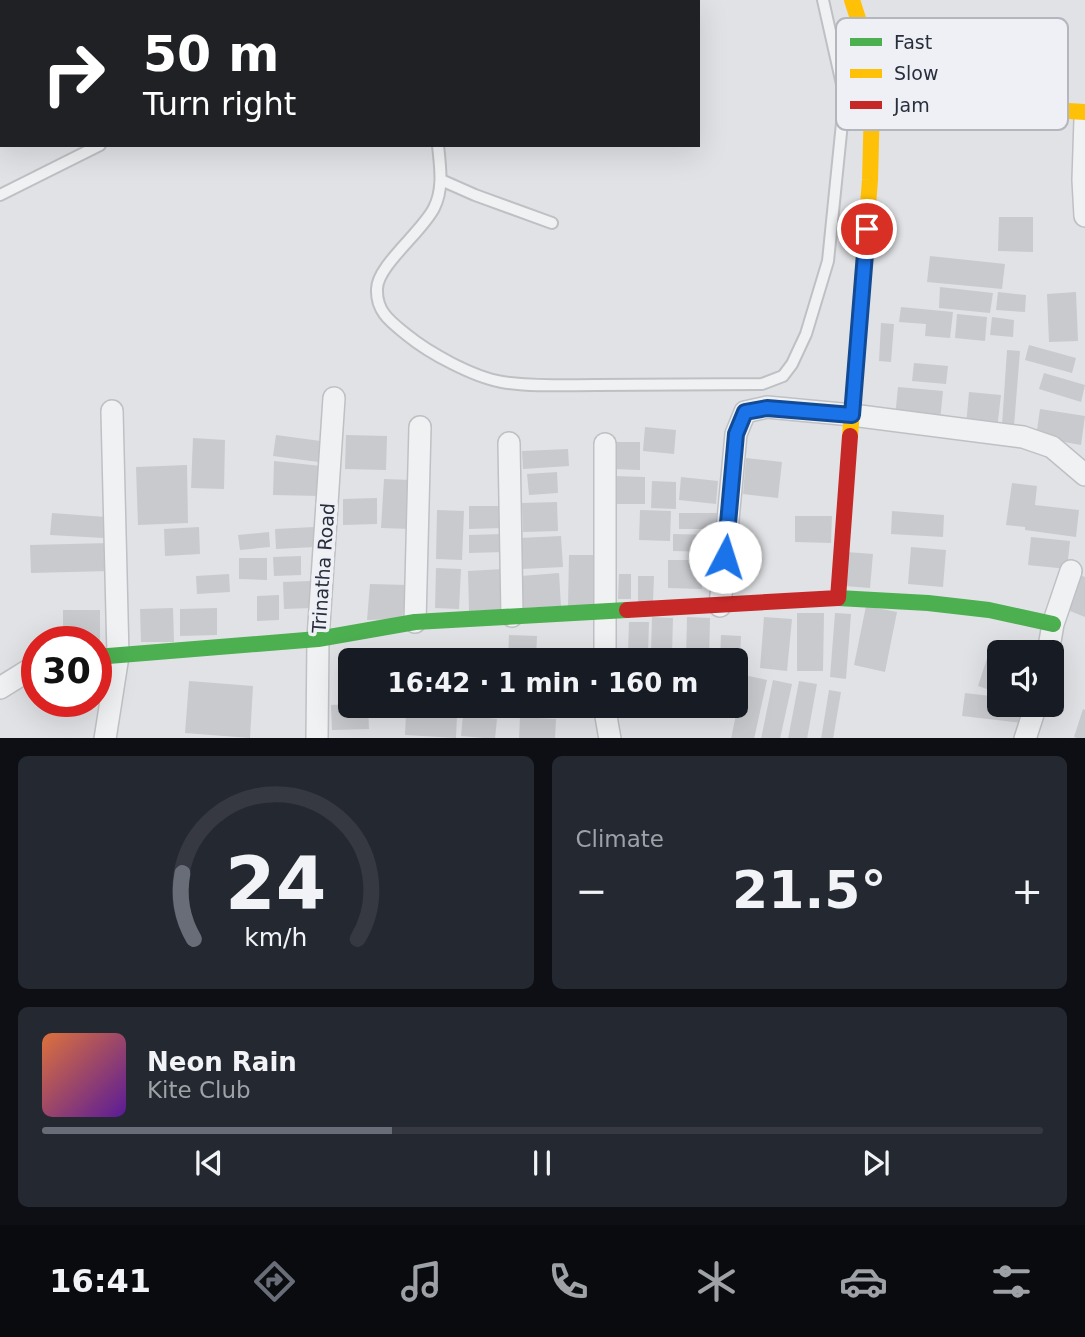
<!DOCTYPE html>
<html lang="en">
<head>
<meta charset="utf-8">
<style>
  :root { --surface:#171b24; --page:#242831; --text:#f1f3f6; --muted:#9ea1a6; --line:#363941; --accent:#696d78 }
  body { margin:0; font-family:"DejaVu Sans",sans-serif; background:var(--page); color:var(--text); height:100vh; display:flex; flex-direction:column; font-size:26px; white-space:nowrap }
  * { box-sizing:border-box; margin:0 }
  p { font-size:23px; color:var(--muted) }
  .icon { flex:none; width:38px; height:38px; fill:none; stroke:currentColor; stroke-width:2; stroke-linecap:round; stroke-linejoin:round }
  .map { position:relative; height:738px; overflow:hidden }
  .drawer { display:flex; flex-direction:column; gap:18px; padding:18px; background:#0d0f14; flex:1 }
  .drawer>* { flex:none }
  .top-card { position:absolute; left:0px; top:0px; width:700px; height:147px; box-shadow:0 7px 28px #0002; background:#202124; color:#fff; overflow:hidden }
  .fabs { position:absolute; left:987px; top:640px; display:grid; gap:14px }
  .fabs a { display:grid; place-items:center; width:77px; height:77px; border-radius:10px; background:var(--surface); box-shadow:0 7px 28px #0002; font-size:35px }
  .speed { position:absolute; left:21px; top:626px; display:flex; gap:14px; font-size:35px; font-weight:700; text-align:center }
  .speed>* { display:grid; place-content:center; width:91px; height:91px; border-radius:50%; background:var(--surface); box-shadow:0 7px 28px #0002; line-height:1 }
  .speed .limit { border:10px solid #d22; background:#fff; color:#111 }
  .pin { position:absolute; display:grid; place-items:center; width:60px; height:60px; color:#fff; margin:-30px; border:4px solid #fff; border-radius:50%; box-shadow:0 2px 7px #0007 }
  .me { position:absolute; width:77px; margin:-38px; rotate:5deg; stroke-linejoin:round; filter:drop-shadow(0 0 5px #0008) }
  .turn { display:flex; align-items:center; gap:24px; height:147px; padding:0 28px; font-size:32px }
  .turn .icon { width:91px; height:91px; stroke-width:2.5 }
  .turn b { display:block; font-size:49px; line-height:60px }
  .big { font-size:52px; font-weight:700; line-height:1.1 }
  .drawer .card { flex:1; display:flex; flex-direction:column; justify-content:center; gap:10px; min-width:0; padding:0 24px; border-radius:10px; background:var(--page) }
  .drawer .dial { align-items:center; gap:0 }
  .dial svg { height:182px; overflow:visible; fill:none; stroke:var(--line); stroke-width:7; stroke-linecap:round; text-anchor:middle }
  .dial text { fill:var(--text); stroke:none }
  .song { display:flex; align-items:center; gap:21px }
  .cover { width:84px; height:84px; border-radius:10px; background:linear-gradient(135deg,hsl(20 70% 55%),hsl(270 70% 35%)) }
  .played { height:7px; border-radius:4px; background:linear-gradient(90deg,var(--accent) 35%,var(--line) 35%) }
  .keys { display:flex; justify-content:space-around; direction:ltr }
  .heat { display:flex; justify-content:space-between; align-items:center; font-size:38px; direction:ltr }
  .drawer .tiles { flex:1; display:grid; gap:18px; grid-template-columns:1fr 1fr }
  .card:last-child { grid-column:span 2 }
  .trip { position:absolute; left:338px; top:648px; width:410px; height:70px; border-radius:10px; background:var(--surface); box-shadow:0 7px 28px #0002; font-weight:700; line-height:70px; text-align:center }
  .menu { display:flex; height:112px; justify-content:space-around; align-items:center; background:#090b0e; color:var(--muted) }
  .menu .icon { width:49px; height:49px }
  .menu .current { color:var(--accent) }
  .menu b { font-size:32px; color:var(--text) }
  .map>svg:first-child { display:block }
  .building { fill:#c9cace }
  .lines { fill:none; stroke-linecap:round; stroke-linejoin:round }
  .lane-casing { stroke:#bfc0c3; stroke-width:14 }
  .street-casing { stroke:#bfc0c3; stroke-width:24 }
  .lane { stroke:#f0f1f3; stroke-width:10 }
  .street { stroke:#f0f1f3; stroke-width:21 }
  .fast { stroke:#4caf50; stroke-width:16 }
  .slow { stroke:#ffc107; stroke-width:16 }
  .jam { stroke:#c62828; stroke-width:16 }
  .route-casing { stroke:#114b97; stroke-width:18 }
  .route { stroke:#1a73e8; stroke-width:12 }
  .labels { text-anchor:middle; stroke-width:7; stroke-linejoin:round; paint-order:stroke }
  .street-label { font-size:19px; fill:#292e3d; stroke:#eff0f5 }
  .key { fill:#eff0f5; stroke:#b4b6be; stroke-width:2 }
  .key-label { font-size:19px; fill:#292e3d }
</style>
</head>
<body>
<div class="map">
<svg width="1085" height="739" viewBox="0 0 1085 739">
  <rect width="100%" height="100%" fill="#e1e2e5"/>
  <g class="building">
    <path d="M 999,217 L 1033,217 L 1033,252 L 998,251 Z"/>
    <path d="M 930,256 L 1005,264 L 1002,289 L 927,282 Z"/>
    <path d="M 940,287 L 993,293 L 990,313 L 939,308 Z"/>
    <path d="M 998,292 L 1026,295 L 1025,312 L 996,310 Z"/>
    <path d="M 1076,292 L 1078,341 L 1049,342 L 1047,294 Z"/>
    <path d="M 901,307 L 953,312 L 950,338 L 925,336 L 926,324 L 899,322 Z"/>
    <path d="M 957,314 L 987,317 L 985,341 L 955,338 Z"/>
    <path d="M 992,317 L 1014,320 L 1013,337 L 990,335 Z"/>
    <path d="M 881,323 L 894,324 L 891,362 L 879,361 Z"/>
    <path d="M 1029,345 L 1076,358 L 1072,373 L 1025,360 Z"/>
    <path d="M 1007,350 L 1020,351 L 1014,426 L 1002,425 Z"/>
    <path d="M 914,363 L 948,366 L 946,384 L 912,381 Z"/>
    <path d="M 1044,373 L 1085,385 L 1081,402 L 1039,389 Z"/>
    <path d="M 898,387 L 943,391 L 940,421 L 895,417 Z"/>
    <path d="M 969,392 L 1001,395 L 997,429 L 966,426 Z"/>
    <path d="M 1040,409 L 1085,416 L 1081,445 L 1036,437 Z"/>
    <path d="M 645,427 L 676,430 L 674,454 L 643,451 Z"/>
    <path d="M 276,435 L 328,442 L 326,463 L 273,456 Z"/>
    <path d="M 346,435 L 387,436 L 386,470 L 345,469 Z"/>
    <path d="M 193,438 L 225,440 L 224,489 L 191,488 Z"/>
    <path d="M 614,442 L 640,442 L 640,470 L 613,469 Z"/>
    <path d="M 568,449 L 569,466 L 523,469 L 522,451 Z"/>
    <path d="M 746,458 L 782,462 L 778,498 L 743,494 Z"/>
    <path d="M 274,461 L 321,466 L 320,496 L 273,495 Z"/>
    <path d="M 187,465 L 188,523 L 138,525 L 136,467 Z"/>
    <path d="M 557,472 L 558,493 L 529,495 L 527,474 Z"/>
    <path d="M 614,476 L 645,477 L 645,504 L 614,504 Z"/>
    <path d="M 681,477 L 718,481 L 716,504 L 679,500 Z"/>
    <path d="M 384,479 L 412,480 L 410,529 L 381,528 Z"/>
    <path d="M 652,481 L 676,482 L 676,509 L 651,508 Z"/>
    <path d="M 1012,483 L 1037,486 L 1035,505 L 1079,510 L 1076,537 L 1025,530 L 1025,527 L 1006,525 Z"/>
    <path d="M 377,498 L 377,524 L 343,525 L 343,499 Z"/>
    <path d="M 557,502 L 558,531 L 523,532 L 522,503 Z"/>
    <path d="M 469,506 L 502,506 L 502,528 L 469,529 Z"/>
    <path d="M 437,510 L 464,511 L 462,560 L 436,559 Z"/>
    <path d="M 640,510 L 671,511 L 670,541 L 639,540 Z"/>
    <path d="M 892,511 L 944,515 L 943,537 L 891,534 Z"/>
    <path d="M 52,513 L 106,517 L 104,538 L 50,535 Z"/>
    <rect x="679" y="513" width="44" height="16"/>
    <path d="M 795,516 L 832,516 L 831,543 L 795,542 Z"/>
    <path d="M 199,527 L 200,554 L 165,556 L 164,529 Z"/>
    <path d="M 314,527 L 315,547 L 276,549 L 275,529 Z"/>
    <path d="M 269,532 L 270,547 L 240,550 L 238,535 Z"/>
    <path d="M 503,534 L 503,552 L 469,553 L 469,535 Z"/>
    <path d="M 673,534 L 713,535 L 713,552 L 673,551 Z"/>
    <path d="M 561,536 L 563,567 L 522,569 L 520,538 Z"/>
    <path d="M 1031,537 L 1070,541 L 1067,569 L 1028,565 Z"/>
    <path d="M 109,543 L 110,571 L 31,573 L 30,545 Z"/>
    <path d="M 911,547 L 946,550 L 943,587 L 908,584 Z"/>
    <path d="M 846,552 L 873,554 L 870,588 L 844,586 Z"/>
    <path d="M 569,555 L 594,555 L 594,606 L 568,606 Z"/>
    <path d="M 301,556 L 301,575 L 274,576 L 273,557 Z"/>
    <path d="M 239,558 L 267,558 L 267,580 L 239,579 Z"/>
    <path d="M 668,560 L 702,560 L 702,589 L 668,588 Z"/>
    <path d="M 436,568 L 461,569 L 459,609 L 435,608 Z"/>
    <path d="M 503,569 L 505,610 L 469,611 L 468,571 Z"/>
    <path d="M 559,573 L 561,606 L 523,608 L 521,576 Z"/>
    <path d="M 229,574 L 230,592 L 197,594 L 196,576 Z"/>
    <path d="M 619,574 L 631,574 L 631,599 L 618,599 Z"/>
    <path d="M 1078,574 L 1085,577 L 1085,617 L 1065,609 Z"/>
    <path d="M 638,576 L 654,576 L 653,602 L 638,602 Z"/>
    <path d="M 310,581 L 312,608 L 284,609 L 283,582 Z"/>
    <path d="M 370,584 L 408,585 L 402,619 L 367,620 Z"/>
    <path d="M 279,595 L 279,620 L 257,621 L 257,596 Z"/>
    <path d="M 866,606 L 897,612 L 885,672 L 854,665 Z"/>
    <path d="M 173,608 L 174,642 L 141,642 L 140,609 Z"/>
    <path d="M 217,608 L 217,635 L 180,636 L 180,609 Z"/>
    <rect x="63" y="610" width="37" height="31"/>
    <path d="M 797,613 L 824,613 L 823,671 L 797,671 Z"/>
    <path d="M 835,613 L 851,614 L 846,679 L 830,677 Z"/>
    <path d="M 652,617 L 673,618 L 672,654 L 651,654 Z"/>
    <path d="M 687,617 L 710,618 L 709,660 L 686,660 Z"/>
    <path d="M 764,617 L 792,619 L 787,671 L 760,668 Z"/>
    <path d="M 629,622 L 649,622 L 648,654 L 628,653 Z"/>
    <path d="M 509,635 L 537,636 L 536,660 L 508,660 Z"/>
    <path d="M 721,635 L 741,636 L 739,678 L 735,678 L 735,660 L 720,660 Z"/>
    <path d="M 991,646 L 1011,652 L 999,653 L 999,693 L 978,686 Z"/>
    <path d="M 547,654 L 567,655 L 567,660 L 547,660 Z"/>
    <path d="M 350,668 L 350,692 L 342,693 L 339,670 Z"/>
    <path d="M 744,675 L 767,680 L 754,739 L 731,739 Z"/>
    <path d="M 773,680 L 792,684 L 780,739 L 761,739 Z"/>
    <path d="M 189,681 L 253,686 L 250,738 L 185,733 Z"/>
    <path d="M 799,681 L 817,684 L 807,739 L 788,739 Z"/>
    <path d="M 829,690 L 841,692 L 833,739 L 821,739 Z"/>
    <path d="M 965,693 L 999,697 L 999,705 L 1026,705 L 1023,723 L 962,716 Z"/>
    <path d="M 350,704 L 368,705 L 369,729 L 332,730 L 331,705 Z"/>
    <path d="M 503,705 L 551,705 L 550,716 L 503,709 Z"/>
    <path d="M 1083,709 L 1085,710 L 1085,739 L 1080,739 L 1074,737 Z"/>
    <path d="M 406,713 L 457,715 L 456,738 L 405,735 Z"/>
    <path d="M 463,715 L 497,719 L 495,739 L 461,736 Z"/>
    <path d="M 520,717 L 556,719 L 555,739 L 519,739 Z"/>
  </g>
  <g class="lines">
    <defs>
      <g id="lane">
        <path d="M 269,2 L 270,0"/>
        <path d="M 472,2 L 473,0"/>
        <path d="M 438,145 C 440,166 444,188 434,208 C 422,232 377,266 377,289 C 376,312 391,322 407,335 C 429,353 473,377 502,382 C 532,387 566,385 597,385 C 652,385 707,384 762,384 L 783,376 L 792,364 L 806,334 L 828,261 L 842,123 L 843,89 L 823,0"/>
        <path d="M 441,180 L 475,195 L 552,223"/>
        <path d="M 0,195 L 100,145"/>
      </g>
      <g id="street">
        <path d="M 1085,119 L 1083,180 L 1085,216"/>
        <path d="M 509,443 L 512,616"/>
        <path d="M 720,606 L 736,434 L 745,412 L 767,407 L 852,415 L 1023,437 L 1052,447 L 1085,475"/>
        <path d="M 415,622 L 420,427"/>
        <path d="M 1048,653 L 1053,624 L 1071,571"/>
        <path d="M 605,660 L 605,444"/>
        <path d="M 0,688 L 37,665"/>
        <path d="M 604,705 L 610,739"/>
        <path d="M 105,739 L 118,656 L 112,411"/>
        <path d="M 317,739 L 318,639 L 334,398"/>
        <path d="M 1025,739 L 1036,705"/>
      </g>
    </defs>
    <use href="#lane" class="lane-casing"/>
    <use href="#street" class="street-casing"/>
    <use href="#lane" class="lane"/>
    <use href="#street" class="street"/>
    <g class="fast">
      <path d="M 838,598 L 928,603 L 989,610 L 1053,624"/>
      <path d="M 96,657 L 318,639 L 415,622 L 627,610"/>
    </g>
    <g class="slow">
      <path d="M 872,99 L 1085,112"/>
      <path d="M 850,436 L 870,180 L 873,65 L 852,0"/>
    </g>
    <path class="jam" d="M 627,610 L 838,598 L 850,436"/>
  </g>
  <g class="lines">
    <defs>
      <path id="route" d="M 725,557 L 736,434 L 745,412 L 767,408 L 852,415 L 867,229"/>
    </defs>
    <use href="#route" class="route-casing"/>
    <use href="#route" class="route"/>
  </g>
  <g class="labels">
    <g class="street-label">
      <text transform="translate(323 568) rotate(-86)" y="7">Trinatha Road</text>
    </g>
  </g>
  <rect x="836" y="18" width="232" height="112" rx="10" class="key"/>
  <rect x="850" y="38" width="32" height="8" fill="#4caf50"/>
  <rect x="850" y="69" width="32" height="9" fill="#ffc107"/>
  <rect x="850" y="101" width="32" height="8" fill="#c62828"/>
  <g class="key-label">
    <text x="894" y="49">Fast</text>
    <text x="894" y="80">Slow</text>
    <text x="894" y="112">Jam</text>
  </g>
</svg>
<div class="fabs">
<a><svg class="icon" aria-label="sound" viewBox="0 0 24 24"><path d="M4 9h4l5-4v14l-5-4H4zM17 9q2 3 0 6"/></svg></a>
</div>
<div class="speed"><div class="limit">30</div></div>
<div class="pin" style="left:867px;top:229px;background:#d93025"><svg class="icon" aria-label="arrive" viewBox="0 0 24 24"><path d="M6 21V4h12l-3 4 3 4H6"/></svg></div>
<svg class="me" style="left:725px;top:557px" viewBox="-20 -20 40 40"><circle r="19" fill="#fff"/><path d="M0-13L10 11 0 6-10 11z" fill="#1a73e8"/></svg>
<div class="trip">16:42 · 1 min · 160 m</div>
<div class="top-card">
<div class="turn"><svg class="icon" aria-label="right" viewBox="0 0 24 24"><path d="M7 20v-9h11M14 6l5 5-5 5"/></svg><div><b>50 m</b>Turn right</div></div>
</div>
</div>
<section class="drawer">
<div class="tiles">
<div class="card dial"><svg viewBox="0 0 100 80">
<path d="M14 69A42 42 0 1 1 86 69"/>
<path d="M14 69A42 42 0 0 1 9 40" stroke="#696d78"/>
<text x="50" y="56" font-size="32" font-weight="700">24</text>
<text x="50" y="72" font-size="11">km/h</text>
</svg></div>
<div class="card"><p>Climate</p>
<div class="heat"><a>−</a><b class="big">21.5°</b><a>+</a></div>
</div>
<div class="card">
<div class="song"><i class="cover"></i><div><b>Neon Rain</b><p>Kite Club</p></div></div>
<div class="played"></div>
<div class="keys"><svg class="icon" aria-label="previous" viewBox="0 0 24 24"><path d="M18 5L8 12l10 7zM5 5v14"/></svg><svg class="icon" aria-label="pause" viewBox="0 0 24 24"><path d="M8 5v14M16 5v14"/></svg><svg class="icon" aria-label="next" viewBox="0 0 24 24"><path d="M6 5l10 7-10 7zM19 5v14"/></svg></div>
</div>
</div>
</section>
<nav class="menu">
<b>16:41</b>
<svg class="icon current" aria-label="directions" viewBox="0 0 24 24"><path d="M12 3l9 9-9 9-9-9zM9 14v-3h6M13 9l2 2-2 2"/></svg>
<svg class="icon" aria-label="music" viewBox="0 0 24 24"><path d="M9 18V5l10-2v13"/><circle cx="6" cy="18" r="3"/><circle cx="16" cy="16" r="3"/></svg>
<svg class="icon" aria-label="phone" viewBox="0 0 24 24"><path d="M5 4h4l2 5-3 2q2 4 5 5l2-3 5 2v4C11 20 4 13 5 4z"/></svg>
<svg class="icon" aria-label="climate" viewBox="0 0 24 24"><path d="M12 3v18M4 7l16 10M4 17L20 7"/></svg>
<svg class="icon" aria-label="car" viewBox="0 0 24 24"><path d="M5 17H2v-5l4-1 3-4h7l3 4 3 1v5h-3M9 17h6M6 11h13"/><circle cx="7" cy="17" r="2"/><circle cx="17" cy="17" r="2"/></svg>
<svg class="icon" aria-label="filters" viewBox="0 0 24 24"><path d="M4 7h16M4 17h16"/><circle cx="9" cy="7" r="2"/><circle cx="15" cy="17" r="2"/></svg>
</nav>
</body>
</html>
